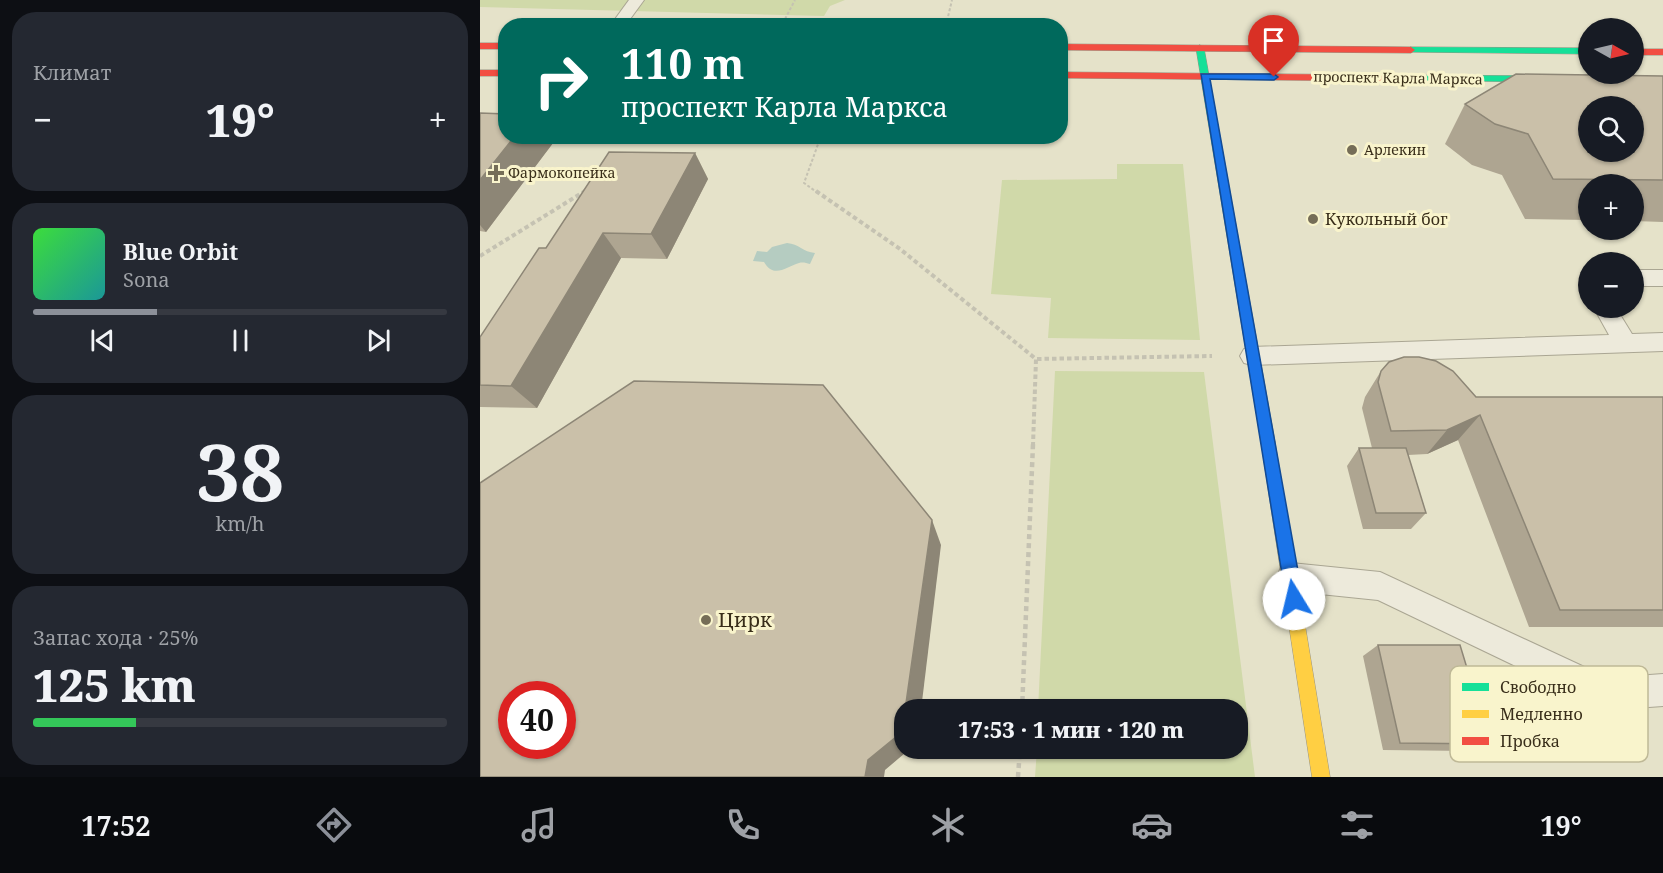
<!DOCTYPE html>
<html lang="ru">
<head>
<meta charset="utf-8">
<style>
  :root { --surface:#171b24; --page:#242831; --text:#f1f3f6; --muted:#9ea1a6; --line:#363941; --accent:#8c9099 }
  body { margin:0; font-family:"Noto Serif",serif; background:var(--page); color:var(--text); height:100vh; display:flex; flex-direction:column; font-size:22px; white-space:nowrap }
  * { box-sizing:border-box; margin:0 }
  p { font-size:20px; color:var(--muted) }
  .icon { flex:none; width:33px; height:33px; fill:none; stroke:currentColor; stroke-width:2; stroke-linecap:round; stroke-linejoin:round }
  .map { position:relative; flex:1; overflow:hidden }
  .panel { display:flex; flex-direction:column; gap:12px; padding:12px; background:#0d0f14; width:480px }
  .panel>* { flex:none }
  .guide { position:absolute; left:18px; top:18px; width:570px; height:126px; border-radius:24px; box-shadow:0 2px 4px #0004; background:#00695c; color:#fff; overflow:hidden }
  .needle { width:39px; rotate:98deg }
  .buttons { position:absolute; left:1098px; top:18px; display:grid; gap:12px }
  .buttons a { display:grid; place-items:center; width:66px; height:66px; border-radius:50%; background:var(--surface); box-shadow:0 2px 4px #0004; font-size:30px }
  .speed { position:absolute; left:18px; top:681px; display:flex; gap:12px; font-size:30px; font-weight:700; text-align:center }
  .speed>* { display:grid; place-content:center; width:78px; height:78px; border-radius:50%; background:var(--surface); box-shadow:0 2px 4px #0004; line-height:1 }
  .speed .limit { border:9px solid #d22; background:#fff; color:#111 }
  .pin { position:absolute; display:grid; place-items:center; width:51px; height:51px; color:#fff; margin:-62px -26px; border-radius:50% 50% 50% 0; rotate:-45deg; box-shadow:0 0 6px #0007 }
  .pin .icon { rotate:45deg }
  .me { position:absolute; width:66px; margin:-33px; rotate:351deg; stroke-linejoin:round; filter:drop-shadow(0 0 4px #0008) }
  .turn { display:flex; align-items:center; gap:21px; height:126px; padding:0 24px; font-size:27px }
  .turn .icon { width:78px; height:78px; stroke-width:2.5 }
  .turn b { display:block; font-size:42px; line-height:51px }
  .big { font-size:45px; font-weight:800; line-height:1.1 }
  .panel .widget { flex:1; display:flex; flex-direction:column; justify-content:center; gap:9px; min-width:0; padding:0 21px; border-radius:24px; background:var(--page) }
  .panel .dial { align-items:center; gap:0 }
  .dial b { font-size:78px; line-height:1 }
  .song { display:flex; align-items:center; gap:18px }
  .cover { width:72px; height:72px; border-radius:9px; background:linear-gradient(135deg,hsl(120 70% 55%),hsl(180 70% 35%)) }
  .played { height:6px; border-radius:3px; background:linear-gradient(90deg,var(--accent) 30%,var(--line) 30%) }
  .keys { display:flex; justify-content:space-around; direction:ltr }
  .heat { display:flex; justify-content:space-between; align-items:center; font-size:33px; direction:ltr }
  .charge { height:9px; border-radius:4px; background:linear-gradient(90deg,#34c759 25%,var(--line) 0) }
  .trip { position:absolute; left:414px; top:699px; width:354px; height:60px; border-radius:24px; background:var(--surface); box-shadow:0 2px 4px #0004; font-weight:800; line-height:60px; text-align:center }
  .menu { display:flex; height:96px; justify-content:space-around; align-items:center; background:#090b0e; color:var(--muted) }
  .menu .icon { width:42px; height:42px }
  .menu .active { color:var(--accent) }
  .menu b { font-size:27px; color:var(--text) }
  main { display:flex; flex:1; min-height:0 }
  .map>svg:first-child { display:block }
  .green { fill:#d0d9a9 }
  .water { fill:#b5ccc1 }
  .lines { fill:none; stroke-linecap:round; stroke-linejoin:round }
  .lane-casing { stroke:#aaa693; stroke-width:2 }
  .fast-casing { stroke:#999483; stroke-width:1 }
  .slow-casing { stroke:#999483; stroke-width:1 }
  .jam-casing { stroke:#999483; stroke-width:1 }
  .path-far2 { stroke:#c5c2b2; stroke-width:2; stroke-dasharray:3 2; stroke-linecap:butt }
  .path-far1 { stroke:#c5c2b2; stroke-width:4; stroke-dasharray:4.5 3; stroke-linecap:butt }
  .path { stroke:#c5c2b2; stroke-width:4.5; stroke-dasharray:5 4; stroke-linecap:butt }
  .lane { fill:#edeadb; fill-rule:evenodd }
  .fast { fill:#16e098; fill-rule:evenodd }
  .slow { fill:#ffcf43; fill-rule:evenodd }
  .jam { fill:#f24e42; fill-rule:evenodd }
  .wall { fill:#aea591 }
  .shaded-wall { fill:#8d8676 }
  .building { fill:#cac0a9; stroke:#8d8676; stroke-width:1.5; fill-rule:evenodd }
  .route { fill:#1a73e8; stroke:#114b97; stroke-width:1.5 }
  .poi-dot { fill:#756d57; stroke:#f9f4cc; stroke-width:2 }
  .labels { text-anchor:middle; stroke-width:6; stroke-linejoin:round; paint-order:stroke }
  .far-street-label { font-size:14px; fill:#392e1a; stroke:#f9f4cc }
  .far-poi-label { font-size:14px; fill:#392e1a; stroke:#f9f4cc; text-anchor:start }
  .poi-label { font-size:16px; fill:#392e1a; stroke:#f9f4cc; text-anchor:start }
  .near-poi-label { font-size:20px; fill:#392e1a; stroke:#f9f4cc; text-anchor:start }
  .key { fill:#f9f4cc; stroke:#bfb997; stroke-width:1.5 }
  .key-label { font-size:16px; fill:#392e1a }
</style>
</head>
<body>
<main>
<section class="panel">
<div class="widget"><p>Климат</p>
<div class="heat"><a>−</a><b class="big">19°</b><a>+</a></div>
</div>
<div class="widget">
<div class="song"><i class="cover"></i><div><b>Blue Orbit</b><p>Sona</p></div></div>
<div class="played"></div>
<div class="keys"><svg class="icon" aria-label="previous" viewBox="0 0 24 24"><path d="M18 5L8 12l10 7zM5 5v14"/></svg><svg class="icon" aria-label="pause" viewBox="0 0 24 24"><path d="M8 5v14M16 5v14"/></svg><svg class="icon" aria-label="next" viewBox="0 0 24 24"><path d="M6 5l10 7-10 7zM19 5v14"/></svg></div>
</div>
<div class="widget dial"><b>38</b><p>km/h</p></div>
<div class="widget"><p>Запас хода · 25%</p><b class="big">125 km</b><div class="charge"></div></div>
</section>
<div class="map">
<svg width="1183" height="777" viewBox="0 0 1183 777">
  <rect width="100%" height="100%" fill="#e5e2c9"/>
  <g class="green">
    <path d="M 0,0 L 365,0 L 350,6 L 344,16 L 0,7 Z"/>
    <path d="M 637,164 L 703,164 L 720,340 L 568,338 L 571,298 L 511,294 L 522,180 L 637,179 Z"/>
    <path d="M 575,371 L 724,372 L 775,777 L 555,777 L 557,749 L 758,748 L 758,710 L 558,709 Z"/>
  </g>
  <path class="water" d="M 307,243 C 319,244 323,252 335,253 L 330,264 C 326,263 323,262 319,263 C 306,267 294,279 284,262 L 273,261 L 277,251 L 287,252 L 292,247 Z"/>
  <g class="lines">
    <defs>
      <g id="lane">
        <path d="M 149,0 L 164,0 L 145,26 L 130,26 Z"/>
        <rect x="1154" y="270" width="29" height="16"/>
        <path d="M 1114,308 L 1136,308 L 1152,334 L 1183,333 L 1183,351 L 772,365 L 764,363 L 760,356 L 764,349 L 772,347 L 1129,335 Z"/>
        <path d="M 811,563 L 900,572 L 1128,678 L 1183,674 L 1183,706 L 1127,710 L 898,600 L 811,591 L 801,587 L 797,577 L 801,567 Z"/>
      </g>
      <g id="fast">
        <path d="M 720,45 L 724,48 L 795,442 L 793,446 L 788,448 L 783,446 L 781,442 L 716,48 Z"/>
        <path d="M 931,47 L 1108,48 L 1108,54 L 928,52 L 927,50 Z"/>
        <path d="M 910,75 L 1071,76 L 1076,79 L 1071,82 L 907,80 L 907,76 Z"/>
      </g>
      <path id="slow" d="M 788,436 L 793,438 L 795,442 L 850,777 L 832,777 L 781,442 L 783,438 Z"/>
      <g id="jam">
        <rect x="0" y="43" width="26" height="6"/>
        <path d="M 580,44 L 931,47 L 935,50 L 931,53 L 580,50 Z"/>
        <rect x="1154" y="49" width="29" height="6"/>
        <rect x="0" y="70" width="26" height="6"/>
        <path d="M 580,72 L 910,75 L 915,78 L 910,81 L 580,78 Z"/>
      </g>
    </defs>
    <use href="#lane" class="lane-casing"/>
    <use href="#fast" class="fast-casing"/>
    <use href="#slow" class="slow-casing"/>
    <use href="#jam" class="jam-casing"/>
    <g class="path-far2">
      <path d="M 37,19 L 110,19"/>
      <path d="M 181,19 L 371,19 L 383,26"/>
      <path d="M 305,19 L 315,0"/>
      <path d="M 467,21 L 472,0"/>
      <path d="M 494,26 L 499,21"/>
      <path d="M 102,193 L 105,191"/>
      <path d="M 338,193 L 324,183 L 341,136"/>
    </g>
    <g class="path-far1">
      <path d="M 336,191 L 420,249 L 556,359 L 553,445"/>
      <path d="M 0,256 L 105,191"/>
      <path d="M 557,359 L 732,356"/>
    </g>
    <g class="path">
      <path d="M 542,710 L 553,444"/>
      <path d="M 538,777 L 540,748"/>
    </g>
    <use href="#lane" class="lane"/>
    <use href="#fast" class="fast"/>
    <use href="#slow" class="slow"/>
    <use href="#jam" class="jam"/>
  </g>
  <g class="wall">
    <path d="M 1183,76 L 1183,222 L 1154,221 L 1154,184 L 1108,184 L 1108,220 L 1045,219 L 1022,175 L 992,165 L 965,144 L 985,104 Z"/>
    <path d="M 0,113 L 26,136 L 69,136 L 73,143 L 6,232 L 0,231 Z"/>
    <path d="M 215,153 L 228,179 L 187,259 L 141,258 L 57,408 L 0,407 L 0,385 L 66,248 Z"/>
    <path d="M 901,371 L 996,397 L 1183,397 L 1183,627 L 1049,627 L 978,440 L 947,454 L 928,455 L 946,513 L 931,529 L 883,529 L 867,466 L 879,448 L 892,448 L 882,408 L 885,397 Z"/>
    <path d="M 898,645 L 1010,744 L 988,751 L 903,750 L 883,656 Z"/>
  </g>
  <g class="shaded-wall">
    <path d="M 35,136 L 69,136 L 73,143 L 6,232 L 0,225 L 0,180 Z"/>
    <path d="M 215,153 L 228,179 L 187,259 L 171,234 Z"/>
    <path d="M 123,233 L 141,258 L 57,408 L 31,386 Z"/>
    <path d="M 1000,415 L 978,440 L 947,454 L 967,430 Z"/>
    <path d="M 452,520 L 461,545 L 441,710 L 425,710 Z"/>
    <path d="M 424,716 L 424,748 L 431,748 L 405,770 L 404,777 L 385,777 L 388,760 Z"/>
  </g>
  <g class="building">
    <path d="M 1036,74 L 1183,76 L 1183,180 L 1073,179 L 1048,134 L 1015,124 L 985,104 ZM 1108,106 L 1154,106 L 1154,152 L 1108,152 Z"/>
    <path d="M 0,113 L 26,114 L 26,136 L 35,136 L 0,180 Z"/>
    <path d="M 129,152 L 215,153 L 171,234 L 123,233 L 31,386 L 0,385 L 0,337 L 59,248 L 66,248 Z"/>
    <path d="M 924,357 L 939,357 L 956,361 L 973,371 L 996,397 L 1183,397 L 1183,610 L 1080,610 L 1000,415 L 967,430 L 911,431 L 898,382 L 901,371 L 909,362 Z"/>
    <path d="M 154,381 L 343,385 L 452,520 L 425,710 L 424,710 L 422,732 L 388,760 L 385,777 L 0,777 L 0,483 ZM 32,694 L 82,694 L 82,746 L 32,746 Z"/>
    <path d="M 879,448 L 926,448 L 946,513 L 896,513 Z"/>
    <path d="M 898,645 L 980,645 L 1010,744 L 920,743 Z"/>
  </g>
  <path class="route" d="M 721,74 L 794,74 L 798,77 L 794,80 L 730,79 L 823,599 L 820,605 L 814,607 L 809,605 L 806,599 Z"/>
  <g class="poi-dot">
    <circle cx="872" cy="150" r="6"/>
    <path d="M13 164h6v6h6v6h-6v6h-6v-6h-6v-6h6z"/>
    <circle cx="833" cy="219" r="6"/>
    <circle cx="226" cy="620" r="6"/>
  </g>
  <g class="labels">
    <g class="far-street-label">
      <text transform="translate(918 78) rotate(1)" y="5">проспект Карла Маркса</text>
    </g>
    <g class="far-poi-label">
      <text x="884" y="155">Арлекин</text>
      <text x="28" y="178">Фармокопейка</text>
    </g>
    <g class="poi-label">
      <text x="845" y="225">Кукольный бог</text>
    </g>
    <g class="near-poi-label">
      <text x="238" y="627">Цирк</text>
    </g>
  </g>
  <rect x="970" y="666" width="198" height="96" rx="9" class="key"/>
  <rect x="982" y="683" width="27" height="8" fill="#16e098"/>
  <rect x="982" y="710" width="27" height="8" fill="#ffcf43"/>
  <rect x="982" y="737" width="27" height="8" fill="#f24e42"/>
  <g class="key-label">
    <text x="1020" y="693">Свободно</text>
    <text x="1020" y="720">Медленно</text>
    <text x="1020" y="747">Пробка</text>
  </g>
</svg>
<div class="buttons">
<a><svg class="needle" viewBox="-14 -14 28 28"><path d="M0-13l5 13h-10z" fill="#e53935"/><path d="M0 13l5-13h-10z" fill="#9ea1a6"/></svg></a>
<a><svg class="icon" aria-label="search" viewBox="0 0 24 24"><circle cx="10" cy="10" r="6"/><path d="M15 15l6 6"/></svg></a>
<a>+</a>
<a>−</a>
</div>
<div class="speed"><div class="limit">40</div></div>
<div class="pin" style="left:794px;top:77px;background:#d93025"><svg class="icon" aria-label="arrive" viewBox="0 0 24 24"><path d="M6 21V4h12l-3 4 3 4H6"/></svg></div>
<svg class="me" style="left:814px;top:599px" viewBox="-20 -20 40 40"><circle r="19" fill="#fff"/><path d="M0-13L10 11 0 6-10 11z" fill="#1a73e8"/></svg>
<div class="trip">17:53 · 1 мин · 120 m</div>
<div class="guide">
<div class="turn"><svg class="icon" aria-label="right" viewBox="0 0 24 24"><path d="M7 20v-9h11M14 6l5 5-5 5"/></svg><div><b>110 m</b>проспект Карла Маркса</div></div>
</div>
</div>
</main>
<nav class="menu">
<b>17:52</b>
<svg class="icon active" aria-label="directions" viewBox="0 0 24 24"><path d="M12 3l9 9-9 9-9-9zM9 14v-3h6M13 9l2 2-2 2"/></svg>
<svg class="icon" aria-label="music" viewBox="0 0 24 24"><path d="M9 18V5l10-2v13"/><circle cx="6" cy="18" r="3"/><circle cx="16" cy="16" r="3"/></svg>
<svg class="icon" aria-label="phone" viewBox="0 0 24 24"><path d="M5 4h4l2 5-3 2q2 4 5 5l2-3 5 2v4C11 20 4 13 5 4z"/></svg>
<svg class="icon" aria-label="climate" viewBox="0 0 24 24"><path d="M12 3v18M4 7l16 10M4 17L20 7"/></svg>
<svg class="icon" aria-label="car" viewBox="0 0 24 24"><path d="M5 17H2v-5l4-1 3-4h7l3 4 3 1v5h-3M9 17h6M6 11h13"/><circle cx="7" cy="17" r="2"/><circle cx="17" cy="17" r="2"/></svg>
<svg class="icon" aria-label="filters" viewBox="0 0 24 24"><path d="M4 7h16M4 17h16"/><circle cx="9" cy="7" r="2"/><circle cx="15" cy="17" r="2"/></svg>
<b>19°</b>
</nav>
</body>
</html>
